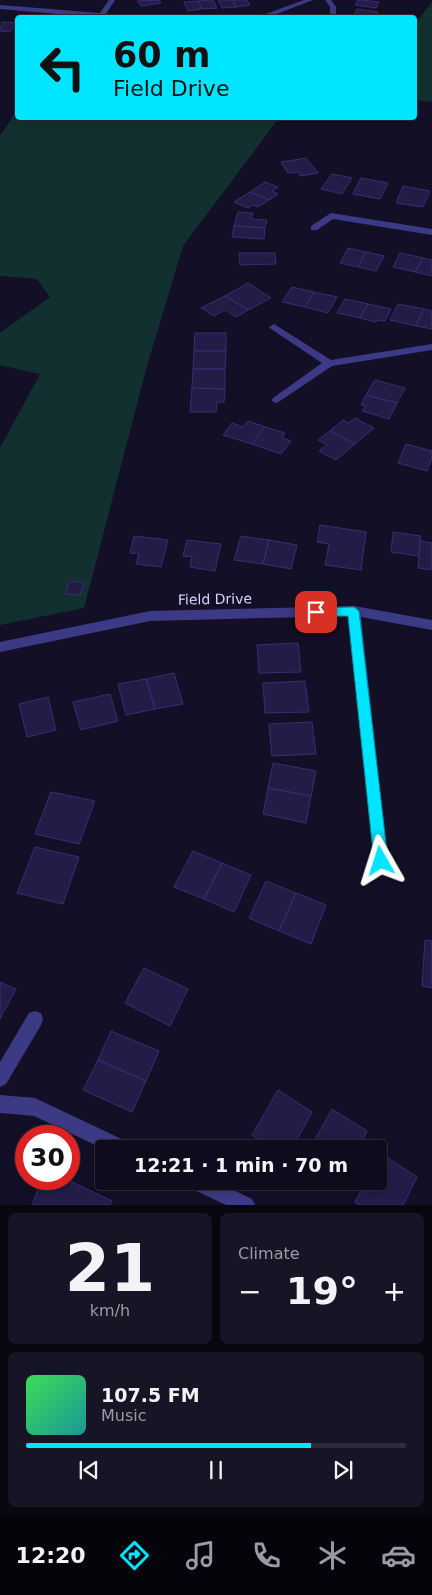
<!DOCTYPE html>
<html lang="en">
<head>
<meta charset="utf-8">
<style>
  :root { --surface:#0e0b1c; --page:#171425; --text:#f1f3f6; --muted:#9b9ba3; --line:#2e2b3b; --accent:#00e5ff }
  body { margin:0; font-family:"DejaVu Sans",sans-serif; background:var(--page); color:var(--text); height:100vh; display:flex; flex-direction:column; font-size:19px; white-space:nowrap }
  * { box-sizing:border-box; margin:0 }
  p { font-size:16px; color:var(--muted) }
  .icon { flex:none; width:28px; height:28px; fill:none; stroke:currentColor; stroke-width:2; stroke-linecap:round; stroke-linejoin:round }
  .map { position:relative; height:1205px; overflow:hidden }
  .drawer { display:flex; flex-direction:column; gap:8px; padding:8px; background:#08060f; flex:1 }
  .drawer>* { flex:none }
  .hud { position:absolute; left:15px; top:15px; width:402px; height:105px; border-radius:5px; box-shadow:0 2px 8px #0003,0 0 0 1px var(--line); background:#00e5ff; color:#111; overflow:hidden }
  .speed { position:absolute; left:15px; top:1125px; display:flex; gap:10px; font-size:25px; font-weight:700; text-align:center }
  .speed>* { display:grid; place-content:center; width:65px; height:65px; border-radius:50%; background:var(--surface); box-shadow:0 2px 8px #0003,0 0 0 1px var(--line); line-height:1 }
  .speed .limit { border:8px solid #d22; background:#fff; color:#111 }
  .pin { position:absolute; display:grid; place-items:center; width:42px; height:42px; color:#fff; margin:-21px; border-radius:10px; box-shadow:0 2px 8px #0006 }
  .me { position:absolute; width:55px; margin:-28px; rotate:354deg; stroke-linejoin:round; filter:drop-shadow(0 0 4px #0008) }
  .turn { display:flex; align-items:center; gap:18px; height:105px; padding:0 15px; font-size:22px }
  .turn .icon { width:65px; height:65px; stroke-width:2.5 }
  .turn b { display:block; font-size:35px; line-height:42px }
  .big { font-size:38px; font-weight:600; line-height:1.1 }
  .drawer .widget { flex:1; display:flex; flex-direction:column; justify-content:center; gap:8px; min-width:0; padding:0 18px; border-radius:8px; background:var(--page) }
  .drawer .dial { align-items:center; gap:0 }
  .dial b { font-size:65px; line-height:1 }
  .song { display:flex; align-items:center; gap:15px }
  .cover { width:60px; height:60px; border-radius:8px; background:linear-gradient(135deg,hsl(130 70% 55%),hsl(180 70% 35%)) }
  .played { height:5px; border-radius:2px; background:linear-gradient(90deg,var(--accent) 75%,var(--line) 75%) }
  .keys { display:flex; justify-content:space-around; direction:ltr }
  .heat { display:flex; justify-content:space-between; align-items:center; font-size:28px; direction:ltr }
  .drawer .tiles { flex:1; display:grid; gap:8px; grid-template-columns:1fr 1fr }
  .widget:last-child { grid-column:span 2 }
  .trip { position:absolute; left:95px; top:1140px; width:292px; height:50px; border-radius:5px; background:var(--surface); box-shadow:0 2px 8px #0003,0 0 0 1px var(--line); font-weight:600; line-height:50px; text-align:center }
  .tabs { display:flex; height:80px; justify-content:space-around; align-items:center; background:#06040b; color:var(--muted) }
  .tabs .icon { width:35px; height:35px }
  .tabs .active { color:var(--accent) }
  .tabs b { font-size:22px; color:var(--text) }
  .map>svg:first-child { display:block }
  .green { fill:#12302f }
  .building { fill:#241b47; stroke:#3b2d73 }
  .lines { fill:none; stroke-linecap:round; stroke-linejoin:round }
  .service { fill:#3d3a85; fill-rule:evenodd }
  .minor { fill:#3d3a85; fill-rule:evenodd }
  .route { fill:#00e5ff; stroke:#0095a6 }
  .labels { text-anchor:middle; stroke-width:5; stroke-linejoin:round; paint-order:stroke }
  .street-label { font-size:14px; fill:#d9d4ff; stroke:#130f26 }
</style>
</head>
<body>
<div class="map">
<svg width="432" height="1205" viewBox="0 0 432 1205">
  <rect width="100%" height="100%" fill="#130f26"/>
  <g class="green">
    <path d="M 432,2 L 432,102 L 415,100 L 415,24 Z"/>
    <path d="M 17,110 L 18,118 L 279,118 L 183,246 L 147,366 L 84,608 L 0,625 L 0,448 L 40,374 L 0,365 L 0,333 L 50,297 L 37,279 L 0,276 L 0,136 Z"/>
  </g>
  <g class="building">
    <path d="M 159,0 L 161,3 L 141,6 L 137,1 Z"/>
    <path d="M 213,0 L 217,8 L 202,9 L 198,1 Z"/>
    <path d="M 218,0 L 233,0 L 236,7 L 222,8 Z"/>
    <path d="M 233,0 L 247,0 L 250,5 L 236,7 Z"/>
    <path d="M 358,0 L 362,0 L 379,2 L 376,8 L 355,5 Z"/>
    <path d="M 198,1 L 202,9 L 188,11 L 184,2 Z"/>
    <path d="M 357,9 L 378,12 L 375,17 L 354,15 Z"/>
    <path d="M 2,22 L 16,23 L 10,32 L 0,31 Z"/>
    <path d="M 306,158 L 318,173 L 301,176 L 298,172 L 288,173 L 281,162 Z"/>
    <path d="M 332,174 L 352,178 L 342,194 L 321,189 Z"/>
    <path d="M 361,178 L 388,183 L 380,199 L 353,194 Z"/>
    <path d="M 265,182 L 278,187 L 272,191 L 278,194 L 269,200 L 250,192 Z"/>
    <path d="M 403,186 L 430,191 L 423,207 L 396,203 Z"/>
    <path d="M 250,192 L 269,200 L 258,207 L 253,205 L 248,208 L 234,202 Z"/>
    <path d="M 238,212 L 253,213 L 251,219 L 267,220 L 265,228 L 234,226 Z"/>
    <path d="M 234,226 L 265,228 L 264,239 L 232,237 Z"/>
    <path d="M 348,248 L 366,252 L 358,267 L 340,263 Z"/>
    <path d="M 366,252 L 384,256 L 376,271 L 358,267 Z"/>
    <path d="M 239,253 L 275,253 L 276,264 L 240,265 Z"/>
    <path d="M 400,253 L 423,258 L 415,272 L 393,267 Z"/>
    <path d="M 423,258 L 432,260 L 432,276 L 415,272 Z"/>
    <path d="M 248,283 L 271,298 L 248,310 L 225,296 Z"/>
    <path d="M 292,287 L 314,292 L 305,307 L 282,302 Z"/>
    <path d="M 314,292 L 337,297 L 328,313 L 305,307 Z"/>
    <path d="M 225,296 L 248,310 L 236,317 L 225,310 L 214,316 L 201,308 Z"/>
    <path d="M 345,299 L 368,304 L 360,318 L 337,313 Z"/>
    <path d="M 368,304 L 391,309 L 385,321 L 378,320 L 376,322 L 360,318 Z"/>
    <path d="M 398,304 L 424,309 L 416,326 L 390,320 Z"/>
    <path d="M 424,309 L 432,311 L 432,329 L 416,326 Z"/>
    <path d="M 195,333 L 226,333 L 226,351 L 194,351 Z"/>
    <path d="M 194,351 L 226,351 L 225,369 L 193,369 Z"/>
    <path d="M 193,369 L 225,369 L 225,389 L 192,388 Z"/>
    <path d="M 375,380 L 405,388 L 397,403 L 366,395 Z"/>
    <path d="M 192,388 L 225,389 L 224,402 L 217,402 L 216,412 L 190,412 Z"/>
    <path d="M 366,395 L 397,403 L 389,419 L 362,411 L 366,406 L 361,405 Z"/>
    <path d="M 355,418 L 374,428 L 355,444 L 330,431 L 343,420 L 349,423 Z"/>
    <path d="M 248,421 L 265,427 L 252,444 L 223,435 L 232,423 L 243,427 Z"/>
    <path d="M 265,427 L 285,433 L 282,438 L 291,441 L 281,454 L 252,444 Z"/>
    <path d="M 330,431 L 355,444 L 336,460 L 319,451 L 327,445 L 318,440 Z"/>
    <path d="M 406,444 L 432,451 L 432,458 L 427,471 L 398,463 Z"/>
    <path d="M 320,525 L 366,532 L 361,570 L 325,565 L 329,544 L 317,542 Z"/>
    <path d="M 393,532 L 421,536 L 419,556 L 391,552 Z"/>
    <path d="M 134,536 L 168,540 L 161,567 L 136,564 L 139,554 L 130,553 Z"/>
    <path d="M 241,536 L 269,540 L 263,564 L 234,560 Z"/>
    <path d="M 187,540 L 221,544 L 215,571 L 190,567 L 192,557 L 183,556 Z"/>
    <path d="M 269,540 L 297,545 L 291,569 L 263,564 Z"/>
    <path d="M 420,541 L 432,543 L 432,570 L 418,568 Z"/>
    <path d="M 70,581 L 84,583 L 80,595 L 65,594 Z"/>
    <path d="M 298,643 L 301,672 L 259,673 L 257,645 Z"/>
    <path d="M 174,673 L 183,704 L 155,709 L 146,679 Z"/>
    <path d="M 146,679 L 155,709 L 126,715 L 118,684 Z"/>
    <path d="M 305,681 L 309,712 L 265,713 L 263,683 Z"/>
    <path d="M 110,694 L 118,721 L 81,730 L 73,702 Z"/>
    <path d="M 48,697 L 56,730 L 27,737 L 19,704 Z"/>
    <path d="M 312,722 L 316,754 L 272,756 L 269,724 Z"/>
    <path d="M 273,763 L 316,771 L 311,796 L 268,788 Z"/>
    <path d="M 268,788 L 311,796 L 306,823 L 263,814 Z"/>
    <path d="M 51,792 L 95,801 L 79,844 L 35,834 Z"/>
    <path d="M 35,847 L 79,857 L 63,904 L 17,893 Z"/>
    <path d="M 193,851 L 222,863 L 204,899 L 174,887 Z"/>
    <path d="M 222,863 L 251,875 L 234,912 L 204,899 Z"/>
    <path d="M 266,881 L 296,893 L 279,931 L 249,918 Z"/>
    <path d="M 296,893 L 326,905 L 311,944 L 279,931 Z"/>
    <path d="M 425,940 L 432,941 L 432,988 L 422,986 Z"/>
    <path d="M 144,968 L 188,989 L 170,1026 L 125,1003 Z"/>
    <path d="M 0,982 L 16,989 L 0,1019 Z"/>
    <path d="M 111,1031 L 159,1051 L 146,1081 L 98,1060 Z"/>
    <path d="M 98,1060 L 146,1081 L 132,1112 L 83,1090 Z"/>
    <path d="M 278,1090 L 312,1112 L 292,1149 L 272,1149 L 252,1135 Z"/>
    <path d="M 332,1109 L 367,1131 L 358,1149 L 310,1149 Z"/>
    <path d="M 380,1153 L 417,1177 L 403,1205 L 359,1205 L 355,1202 L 366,1181 L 379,1181 Z"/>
    <path d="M 42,1179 L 66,1179 L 112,1201 L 110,1205 L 32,1205 Z"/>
  </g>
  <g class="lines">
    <g class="service">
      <path d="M 0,1095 L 35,1098 L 130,1143 L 133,1149 L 104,1149 L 34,1116 L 0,1113 Z"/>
      <path d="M 185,1181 L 215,1181 L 252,1199 L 255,1205 L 226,1205 L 188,1187 Z"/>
    </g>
    <g class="minor">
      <path d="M 109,0 L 115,0 L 106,14 L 138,18 L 104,18 L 0,9 L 0,5 L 100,13 Z"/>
      <path d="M 304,0 L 313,0 L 266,18 L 255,18 Z"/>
      <path d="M 325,0 L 331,0 L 336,7 L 336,18 L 330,18 L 330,7 Z"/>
      <path d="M 331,213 L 432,229 L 432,235 L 333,219 L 317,230 L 311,230 L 311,226 Z"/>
      <path d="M 274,324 L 331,360 L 432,344 L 432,350 L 332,366 L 277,403 L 273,402 L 272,400 L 273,398 L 322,363 L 271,329 L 269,327 Z"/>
      <path d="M 354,606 L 432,620 L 432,630 L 361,617 L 388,861 L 386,866 L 381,868 L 376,866 L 374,861 L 348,616 L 150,621 L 0,652 L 0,642 L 150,611 Z"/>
      <path d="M 35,1011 L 41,1013 L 43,1019 L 41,1025 L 6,1084 L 0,1087 L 0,1062 L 29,1013 Z"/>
    </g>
  </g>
  <path class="route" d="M 354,607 L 359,611 L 388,861 L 386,865 L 381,867 L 376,865 L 374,861 L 348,616 L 316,616 L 311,612 L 316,608 Z"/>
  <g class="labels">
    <g class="street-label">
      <text transform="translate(215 599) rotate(-1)" y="5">Field Drive</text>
    </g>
  </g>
</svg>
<div class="speed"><div class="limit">30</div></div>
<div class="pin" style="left:316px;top:612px;background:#d93025"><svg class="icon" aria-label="arrive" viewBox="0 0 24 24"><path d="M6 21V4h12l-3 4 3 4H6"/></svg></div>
<svg class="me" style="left:381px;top:861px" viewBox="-20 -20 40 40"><path d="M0-17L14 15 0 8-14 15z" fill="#00e5ff" stroke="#fff" stroke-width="4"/></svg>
<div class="trip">12:21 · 1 min · 70 m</div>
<div class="hud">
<div class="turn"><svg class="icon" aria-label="left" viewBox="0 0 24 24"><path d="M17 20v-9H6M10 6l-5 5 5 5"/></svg><div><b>60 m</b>Field Drive</div></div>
</div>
</div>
<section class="drawer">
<div class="tiles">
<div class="widget dial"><b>21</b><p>km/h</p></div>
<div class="widget"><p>Climate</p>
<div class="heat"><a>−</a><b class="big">19°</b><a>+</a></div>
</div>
<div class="widget">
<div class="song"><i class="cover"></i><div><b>107.5 FM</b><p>Music</p></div></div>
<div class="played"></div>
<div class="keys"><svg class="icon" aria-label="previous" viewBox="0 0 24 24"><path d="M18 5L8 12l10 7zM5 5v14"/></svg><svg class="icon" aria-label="pause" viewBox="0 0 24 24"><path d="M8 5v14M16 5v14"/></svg><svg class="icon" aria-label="next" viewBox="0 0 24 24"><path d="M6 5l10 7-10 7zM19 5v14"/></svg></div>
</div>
</div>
</section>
<nav class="tabs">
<b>12:20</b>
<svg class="icon active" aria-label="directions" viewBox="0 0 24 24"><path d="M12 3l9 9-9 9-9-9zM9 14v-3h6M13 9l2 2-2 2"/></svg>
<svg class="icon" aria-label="music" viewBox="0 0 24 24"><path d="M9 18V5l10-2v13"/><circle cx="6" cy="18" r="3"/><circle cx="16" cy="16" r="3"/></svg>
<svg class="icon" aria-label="phone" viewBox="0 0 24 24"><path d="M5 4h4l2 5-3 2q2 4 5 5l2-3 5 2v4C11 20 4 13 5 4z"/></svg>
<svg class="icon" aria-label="climate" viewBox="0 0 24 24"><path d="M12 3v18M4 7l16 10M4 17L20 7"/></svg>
<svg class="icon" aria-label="car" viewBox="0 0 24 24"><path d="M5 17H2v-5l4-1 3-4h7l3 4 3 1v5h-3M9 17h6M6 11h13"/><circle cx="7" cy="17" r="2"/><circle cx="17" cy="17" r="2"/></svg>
</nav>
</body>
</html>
